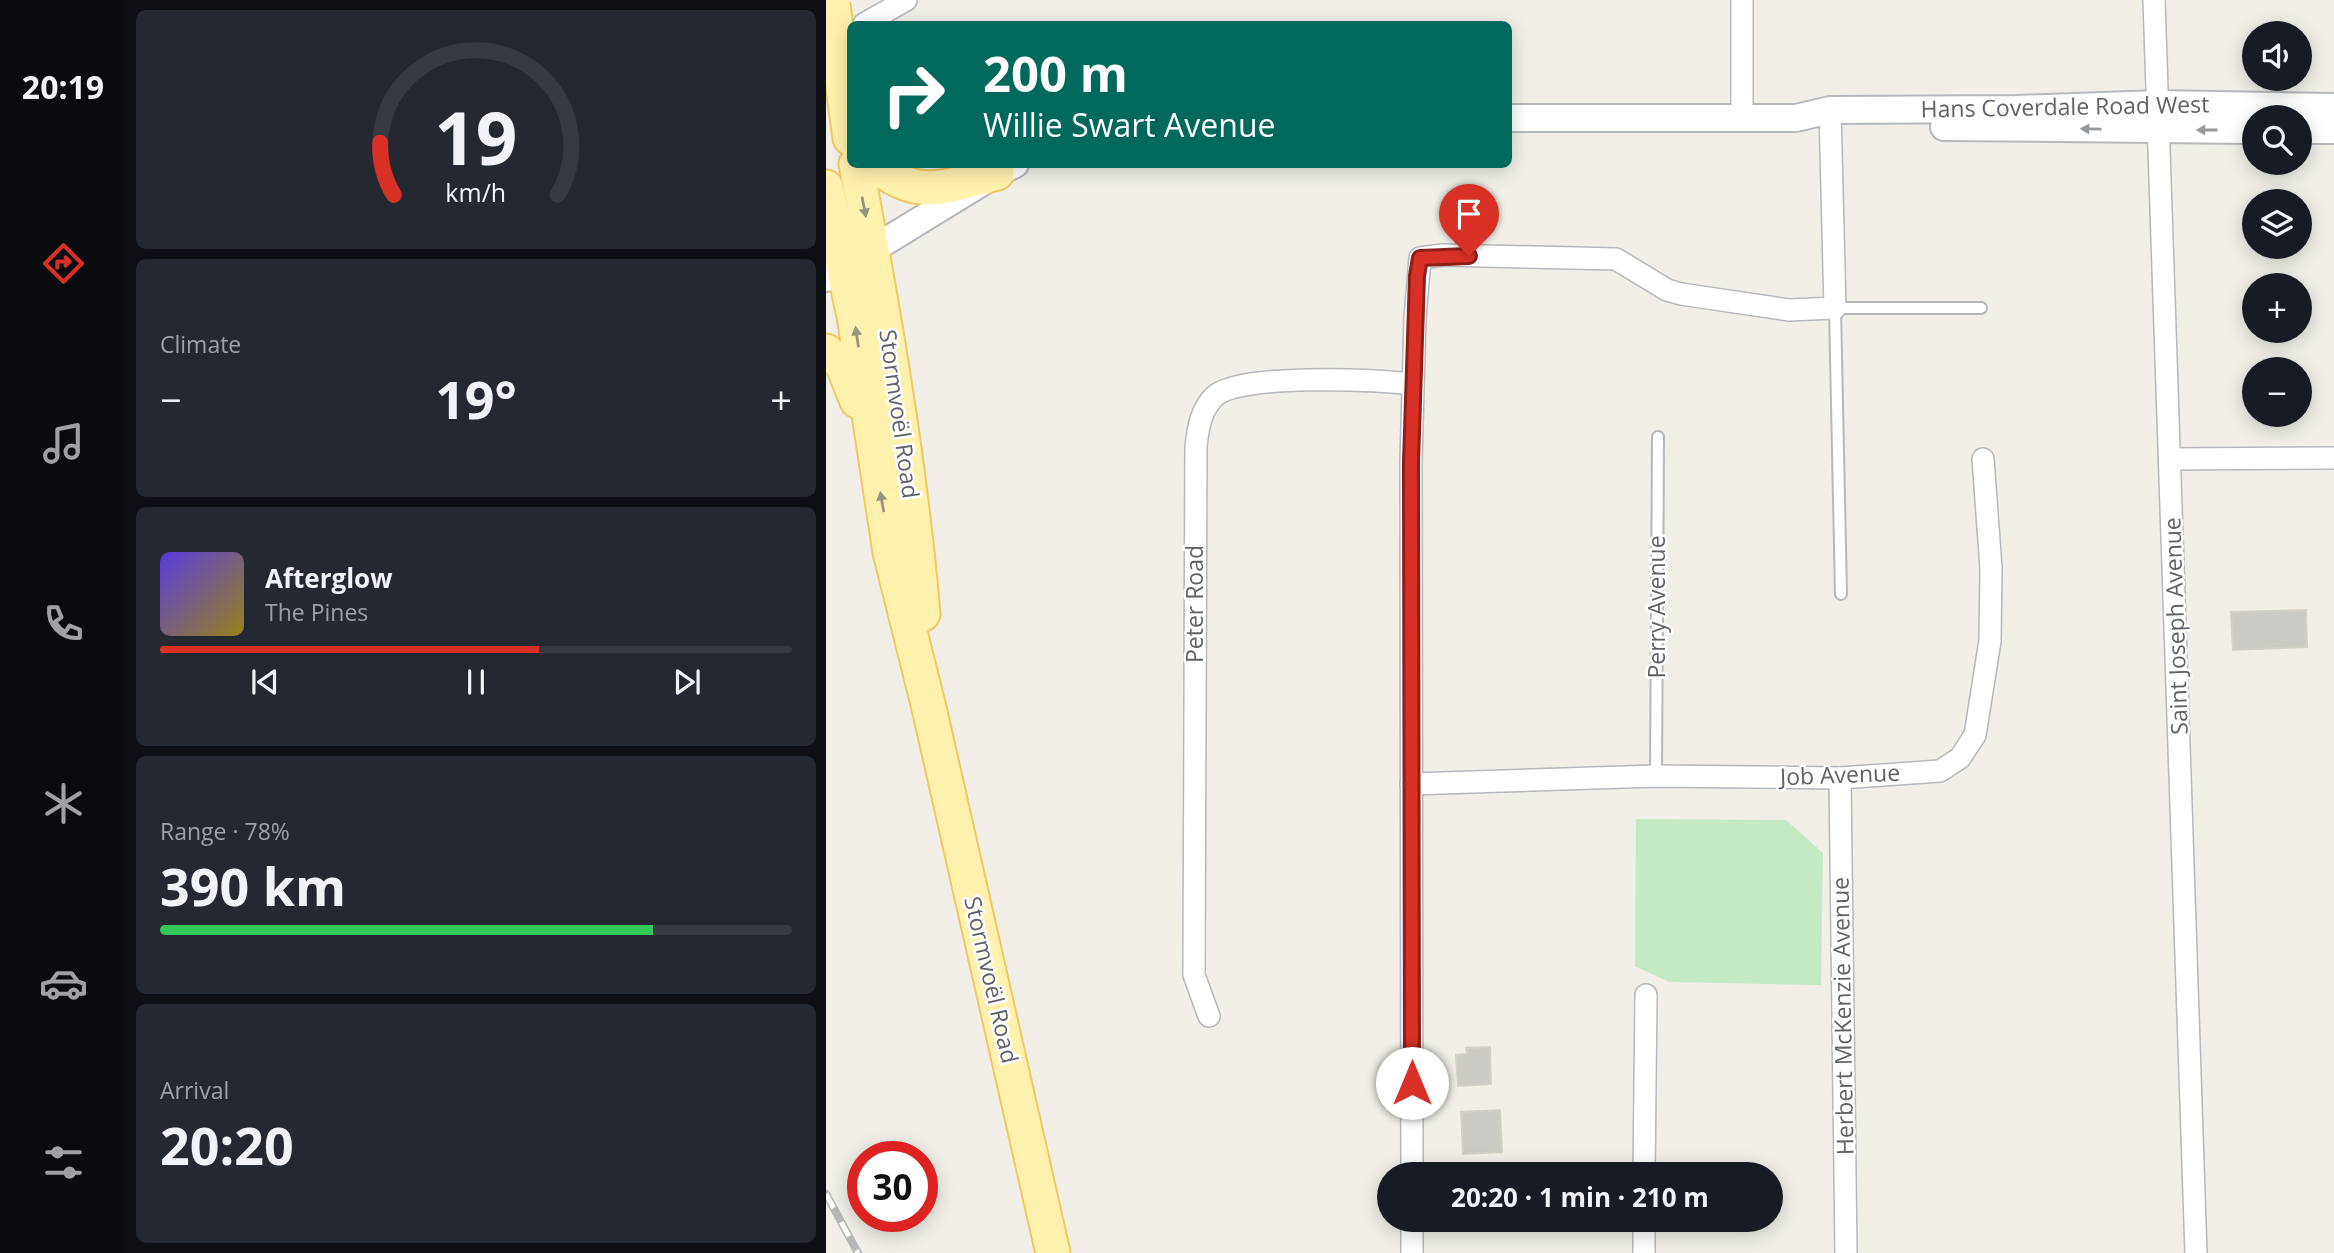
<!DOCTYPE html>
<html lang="en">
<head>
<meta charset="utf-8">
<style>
  :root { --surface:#171b24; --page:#242831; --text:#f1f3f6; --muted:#9ea1a6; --line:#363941; --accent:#d93025 }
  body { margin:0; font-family:"Open Sans",sans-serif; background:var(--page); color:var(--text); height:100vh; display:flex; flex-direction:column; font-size:26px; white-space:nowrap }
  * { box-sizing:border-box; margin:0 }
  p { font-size:23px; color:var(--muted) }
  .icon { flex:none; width:38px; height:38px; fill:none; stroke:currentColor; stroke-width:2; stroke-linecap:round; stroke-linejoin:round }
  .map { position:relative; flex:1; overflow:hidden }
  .panel { display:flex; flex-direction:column; gap:10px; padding:10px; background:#0d0f14; width:700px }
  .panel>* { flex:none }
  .top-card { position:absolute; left:21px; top:21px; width:665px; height:147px; border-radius:10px; box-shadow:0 4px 18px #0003; background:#00695c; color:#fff; overflow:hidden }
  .tools { position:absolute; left:1416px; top:21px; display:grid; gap:14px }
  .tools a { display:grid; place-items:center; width:70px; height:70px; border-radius:50%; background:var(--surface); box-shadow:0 4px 18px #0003; font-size:35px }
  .speed { position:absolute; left:21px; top:1141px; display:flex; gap:14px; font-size:35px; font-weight:700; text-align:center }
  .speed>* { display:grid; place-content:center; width:91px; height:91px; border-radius:50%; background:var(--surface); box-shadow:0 4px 18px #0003; line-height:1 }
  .speed .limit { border:10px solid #d22; background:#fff; color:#111 }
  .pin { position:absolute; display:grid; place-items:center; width:60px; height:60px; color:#fff; margin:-72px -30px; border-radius:50% 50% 50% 0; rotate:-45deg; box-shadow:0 0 7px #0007 }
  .pin .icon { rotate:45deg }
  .me { position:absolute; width:77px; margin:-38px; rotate:0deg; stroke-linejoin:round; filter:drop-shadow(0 0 5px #0008) }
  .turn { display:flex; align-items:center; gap:24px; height:147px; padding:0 21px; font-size:32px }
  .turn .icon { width:91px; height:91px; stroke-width:2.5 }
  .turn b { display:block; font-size:49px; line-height:60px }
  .big { font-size:52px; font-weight:700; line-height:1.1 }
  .panel .card { flex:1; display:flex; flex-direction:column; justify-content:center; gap:10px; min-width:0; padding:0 24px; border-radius:10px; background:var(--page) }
  .panel .dial { align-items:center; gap:0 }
  .dial svg { height:182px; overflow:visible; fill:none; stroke:var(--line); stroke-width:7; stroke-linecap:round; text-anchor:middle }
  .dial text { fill:var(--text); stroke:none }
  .song { display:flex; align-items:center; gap:21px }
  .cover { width:84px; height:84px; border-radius:10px; background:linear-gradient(135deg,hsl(250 70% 55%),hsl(50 70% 35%)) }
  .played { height:7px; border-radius:4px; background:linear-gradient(90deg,var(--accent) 60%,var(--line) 60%) }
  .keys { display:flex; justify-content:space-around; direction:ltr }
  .heat { display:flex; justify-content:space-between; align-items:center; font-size:38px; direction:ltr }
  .charge { height:10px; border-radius:5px; background:linear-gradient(90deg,#34c759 78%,var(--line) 0) }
  .trip { position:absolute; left:551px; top:1162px; width:406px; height:70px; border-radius:35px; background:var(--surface); box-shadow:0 4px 18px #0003; font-weight:700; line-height:70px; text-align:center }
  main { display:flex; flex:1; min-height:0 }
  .tab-bar { display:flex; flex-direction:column; width:126px; justify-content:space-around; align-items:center; background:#090b0e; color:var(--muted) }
  .tab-bar .icon { width:49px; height:49px }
  .tab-bar .selected { color:var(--accent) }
  .tab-bar b { font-size:32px; color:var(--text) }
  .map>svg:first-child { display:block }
  .green { fill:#c5e8c5 }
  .building { fill:#cccac5; stroke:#d6d1c6; stroke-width:2 }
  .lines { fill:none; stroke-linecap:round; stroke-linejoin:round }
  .service-casing { stroke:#b5b8bc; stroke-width:14 }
  .minor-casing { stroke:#b5b8bc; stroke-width:24 }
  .tertiary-casing { stroke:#b5b8bc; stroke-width:30 }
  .primary-casing { stroke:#f2c960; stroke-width:37 }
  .service { stroke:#fff; stroke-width:10 }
  .minor { stroke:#fff; stroke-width:21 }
  .tertiary { stroke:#fff; stroke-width:26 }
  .primary { stroke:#fff2af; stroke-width:33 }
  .rail-casing { stroke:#b6b7b8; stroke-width:8 }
  .rail { stroke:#fff; stroke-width:5; stroke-dasharray:16; stroke-linecap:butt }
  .primary-bridge-casing { stroke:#f2c960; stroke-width:37; stroke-linecap:butt }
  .primary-bridge { stroke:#fff2af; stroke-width:33 }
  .oneway { fill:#979a9d }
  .oneway2 { fill:#979581 }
  .route-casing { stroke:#8d1f18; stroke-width:18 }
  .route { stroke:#d93025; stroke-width:12 }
  .labels { text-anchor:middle; stroke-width:5; stroke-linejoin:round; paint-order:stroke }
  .street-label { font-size:23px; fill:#5f6368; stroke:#fff }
</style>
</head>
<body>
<main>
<nav class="tab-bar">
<b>20:19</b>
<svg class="icon selected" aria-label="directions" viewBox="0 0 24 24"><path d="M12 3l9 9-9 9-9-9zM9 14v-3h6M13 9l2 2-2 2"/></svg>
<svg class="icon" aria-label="music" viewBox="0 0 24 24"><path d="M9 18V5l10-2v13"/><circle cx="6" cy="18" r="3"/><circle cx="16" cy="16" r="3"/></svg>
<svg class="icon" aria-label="phone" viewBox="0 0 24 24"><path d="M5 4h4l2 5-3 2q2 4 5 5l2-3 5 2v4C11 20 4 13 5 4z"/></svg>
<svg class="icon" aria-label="climate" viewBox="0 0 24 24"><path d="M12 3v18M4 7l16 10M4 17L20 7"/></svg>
<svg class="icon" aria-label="car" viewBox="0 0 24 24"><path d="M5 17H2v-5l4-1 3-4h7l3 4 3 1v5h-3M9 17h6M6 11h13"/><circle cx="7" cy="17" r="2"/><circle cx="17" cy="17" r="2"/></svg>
<svg class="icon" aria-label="filters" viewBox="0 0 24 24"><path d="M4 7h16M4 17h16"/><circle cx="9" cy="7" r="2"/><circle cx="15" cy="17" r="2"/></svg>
</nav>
<section class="panel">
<div class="card dial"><svg viewBox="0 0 100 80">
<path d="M14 69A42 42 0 1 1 86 69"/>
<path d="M14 69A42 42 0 0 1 8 46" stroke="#d93025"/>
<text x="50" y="56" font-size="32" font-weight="700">19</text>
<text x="50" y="72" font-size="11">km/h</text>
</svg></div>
<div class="card"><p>Climate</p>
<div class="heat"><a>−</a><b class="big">19°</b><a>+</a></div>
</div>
<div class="card">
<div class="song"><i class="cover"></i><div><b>Afterglow</b><p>The Pines</p></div></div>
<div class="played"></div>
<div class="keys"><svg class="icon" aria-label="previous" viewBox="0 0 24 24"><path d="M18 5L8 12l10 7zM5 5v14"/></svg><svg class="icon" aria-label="pause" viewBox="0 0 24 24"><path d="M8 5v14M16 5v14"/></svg><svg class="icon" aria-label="next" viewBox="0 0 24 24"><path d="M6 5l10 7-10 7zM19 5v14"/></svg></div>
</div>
<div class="card"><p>Range · 78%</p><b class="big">390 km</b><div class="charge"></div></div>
<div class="card"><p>Arrival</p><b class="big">20:20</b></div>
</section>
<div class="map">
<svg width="1508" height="1253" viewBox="0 0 1508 1253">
  <rect width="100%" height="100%" fill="#f1efe8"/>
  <path class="green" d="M 810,819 L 960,820 L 997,853 L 995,985 L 843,982 L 809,966 Z"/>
  <g class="building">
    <path d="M 1480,610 L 1481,647 L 1407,650 L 1405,612 Z"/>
    <path d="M 664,1047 L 665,1084 L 632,1086 L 630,1055 L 641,1054 L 640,1048 Z"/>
    <path d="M 674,1110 L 676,1152 L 637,1154 L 635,1112 Z"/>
  </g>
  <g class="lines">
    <defs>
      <g id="service">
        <path d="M 1015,594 L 1009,308 L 1155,308"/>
        <path d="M 830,776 L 832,437"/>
      </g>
      <g id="minor">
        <path d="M 1328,0 L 1370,1253"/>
        <path d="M 38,24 L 80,0"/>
        <path d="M 916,117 L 916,0"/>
        <path d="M 1344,459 L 1508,458"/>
        <path d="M 1014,778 L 1020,1253"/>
        <path d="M 585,784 L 830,776 L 1014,778 L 1114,771 L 1134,758 L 1149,735 L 1164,641 L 1165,568 L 1157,459"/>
        <path d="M 383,1016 L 368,975 L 370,446 C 372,428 375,409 389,396 C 415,373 550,380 587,384"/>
        <path d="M 586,1174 L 585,462 L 589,318 L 594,258 L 617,255 L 790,259 L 841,290 L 855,294 L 963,310 L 1009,308 L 1004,110"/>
        <path d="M 818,1174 L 820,995"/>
        <path d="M 586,1220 L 586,1253"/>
        <path d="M 818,1253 L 818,1220"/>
      </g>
      <g id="tertiary">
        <path d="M 682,118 L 970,118 L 1004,110 L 1190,109 L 1333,104 L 1508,107"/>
        <path d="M 1118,127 L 1428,130"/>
        <path d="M 1474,130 L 1508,130"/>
        <path d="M 0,278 L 171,173 L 189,164"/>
      </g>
      <g id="primary">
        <path d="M 17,87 L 24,138"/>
        <path d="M 30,164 C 58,314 84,463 97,614"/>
        <path d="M 48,164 C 92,202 121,186 171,173"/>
        <path d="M 0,187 L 28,316 L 64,552 L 103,708 L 227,1253"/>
        <path d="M 0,351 L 16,364 L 31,401"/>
      </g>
    </defs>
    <use href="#service" class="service-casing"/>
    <use href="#minor" class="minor-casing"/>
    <use href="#tertiary" class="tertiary-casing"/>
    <use href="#primary" class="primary-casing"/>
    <use href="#service" class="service"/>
    <use href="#minor" class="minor"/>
    <use href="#tertiary" class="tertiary"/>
    <use href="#primary" class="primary"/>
    <defs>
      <path id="rail" d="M 0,1194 L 32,1253"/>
    </defs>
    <use href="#rail" class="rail-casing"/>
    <use href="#rail" class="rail"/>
    <defs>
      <path id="primary-bridge" d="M 7,4 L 17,87"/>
    </defs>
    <use href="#primary-bridge" class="primary-bridge-casing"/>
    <use href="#primary-bridge" class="primary-bridge"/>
  </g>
  <defs><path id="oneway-solid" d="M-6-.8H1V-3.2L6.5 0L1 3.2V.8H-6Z" transform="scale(1.75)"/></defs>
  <g class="oneway">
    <use href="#oneway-solid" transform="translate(1265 129) rotate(-179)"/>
    <use href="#oneway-solid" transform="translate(1381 130) rotate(-180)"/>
  </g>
  <g class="oneway2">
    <use href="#oneway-solid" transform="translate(38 207) rotate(79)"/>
    <use href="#oneway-solid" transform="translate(31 337) rotate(-98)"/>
    <use href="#oneway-solid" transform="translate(56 502) rotate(-100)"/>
  </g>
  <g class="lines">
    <defs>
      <path id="route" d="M 586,1083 L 585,462 L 591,276 L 594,258 L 643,256"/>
    </defs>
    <use href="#route" class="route-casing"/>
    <use href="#route" class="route"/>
  </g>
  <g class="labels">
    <g class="street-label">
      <text transform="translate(1239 107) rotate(-1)" y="8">Hans Coverdale Road West</text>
      <text transform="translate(73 414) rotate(82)" y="8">Stormvoël Road</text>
      <text transform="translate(369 604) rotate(-90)" y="8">Peter Road</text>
      <text transform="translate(831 607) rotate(-90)" y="8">Perry Avenue</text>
      <text transform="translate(1350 626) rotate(-92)" y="8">Saint Joseph Avenue</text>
      <text transform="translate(1014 775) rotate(-2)" y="8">Job Avenue</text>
      <text transform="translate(165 980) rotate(77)" y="8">Stormvoël Road</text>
      <text transform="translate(1017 1016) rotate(-91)" y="8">Herbert McKenzie Avenue</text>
    </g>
  </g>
</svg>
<div class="tools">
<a><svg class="icon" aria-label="sound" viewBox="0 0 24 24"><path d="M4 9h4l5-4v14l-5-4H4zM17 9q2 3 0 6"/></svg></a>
<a><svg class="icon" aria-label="search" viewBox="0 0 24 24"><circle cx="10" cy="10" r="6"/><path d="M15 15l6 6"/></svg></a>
<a><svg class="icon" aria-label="layers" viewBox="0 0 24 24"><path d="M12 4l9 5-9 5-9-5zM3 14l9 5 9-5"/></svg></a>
<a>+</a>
<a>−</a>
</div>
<div class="speed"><div class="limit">30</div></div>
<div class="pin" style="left:643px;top:256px;background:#d93025"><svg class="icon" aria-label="arrive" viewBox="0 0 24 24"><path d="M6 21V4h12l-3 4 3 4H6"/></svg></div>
<svg class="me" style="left:586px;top:1083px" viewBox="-20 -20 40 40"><circle r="19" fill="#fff"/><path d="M0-13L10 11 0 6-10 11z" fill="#d93025"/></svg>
<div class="trip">20:20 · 1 min · 210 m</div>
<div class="top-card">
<div class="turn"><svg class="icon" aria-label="right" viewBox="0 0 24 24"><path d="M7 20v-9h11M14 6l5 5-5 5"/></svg><div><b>200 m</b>Willie Swart Avenue</div></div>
</div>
</div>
</main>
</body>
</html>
